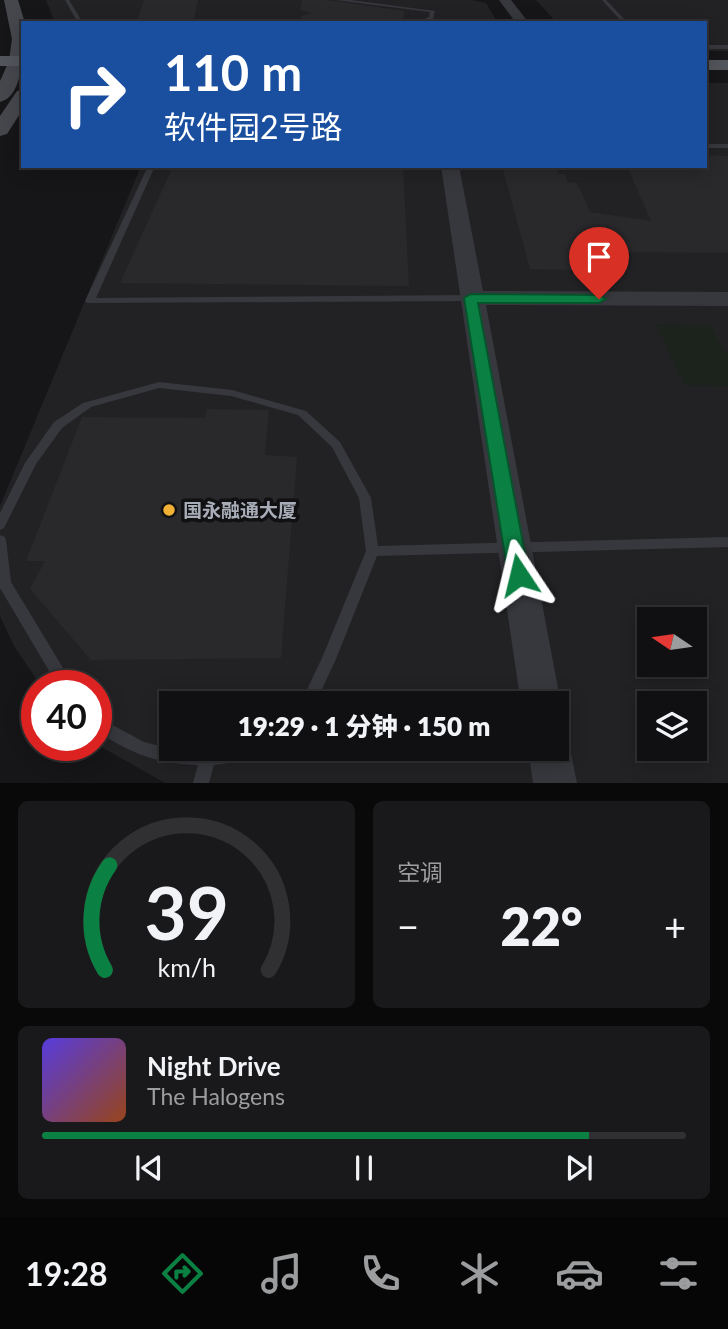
<!DOCTYPE html>
<html lang="zh">
<head>
<meta charset="utf-8">
<style>
  :root { --surface:#101012; --page:#19191b; --text:#f1f3f6; --muted:#9c9d9f; --line:#303032; --accent:#0b8043 }
  body { margin:0; font-family:Lato,"Noto Sans SC",sans-serif; background:var(--page); color:var(--text); height:100vh; display:flex; flex-direction:column; font-size:26px; white-space:nowrap }
  * { box-sizing:border-box; margin:0 }
  p { font-size:23px; color:var(--muted) }
  .icon { flex:none; width:38px; height:38px; fill:none; stroke:currentColor; stroke-width:2; stroke-linecap:round; stroke-linejoin:round }
  .map { position:relative; height:783px; overflow:hidden }
  .drawer { display:flex; flex-direction:column; gap:18px; padding:18px; background:#09090a; flex:1 }
  .drawer>* { flex:none }
  .guide { position:absolute; left:21px; top:21px; width:686px; height:147px; border-radius:0px; box-shadow:0 4px 18px #0003,0 0 0 2px var(--line); background:#1a4fa0; color:#fff; overflow:hidden }
  .needle { width:46px; rotate:283deg }
  .controls { position:absolute; left:637px; top:607px; display:grid; gap:14px }
  .controls a { display:grid; place-items:center; width:70px; height:70px; border-radius:0px; background:var(--surface); box-shadow:0 4px 18px #0003,0 0 0 2px var(--line); font-size:35px }
  .speed { position:absolute; left:21px; top:670px; display:flex; gap:14px; font-size:35px; font-weight:700; text-align:center }
  .speed>* { display:grid; place-content:center; width:91px; height:91px; border-radius:50%; background:var(--surface); box-shadow:0 4px 18px #0003,0 0 0 2px var(--line); line-height:1 }
  .speed .limit { border:10px solid #d22; background:#fff; color:#111 }
  .pin { position:absolute; display:grid; place-items:center; width:60px; height:60px; color:#fff; margin:-72px -30px; border-radius:50% 50% 50% 0; rotate:-45deg; box-shadow:0 0 7px #0007 }
  .pin .icon { rotate:45deg }
  .me { position:absolute; width:77px; margin:-38px; rotate:350deg; stroke-linejoin:round; filter:drop-shadow(0 0 5px #0008) }
  .turn { display:flex; align-items:center; gap:24px; height:147px; padding:0 28px; font-size:32px }
  .turn .icon { width:91px; height:91px; stroke-width:2.5 }
  .turn b { display:block; font-size:49px; line-height:60px }
  .big { font-size:52px; font-weight:800; line-height:1.1 }
  .drawer .widget { flex:1; display:flex; flex-direction:column; justify-content:center; gap:10px; min-width:0; padding:0 24px; border-radius:10px; background:var(--page) }
  .drawer .dial { align-items:center; gap:0 }
  .dial svg { height:182px; overflow:visible; fill:none; stroke:var(--line); stroke-width:7; stroke-linecap:round; text-anchor:middle }
  .dial text { fill:var(--text); stroke:none }
  .song { display:flex; align-items:center; gap:21px }
  .cover { width:84px; height:84px; border-radius:10px; background:linear-gradient(135deg,hsl(250 70% 55%),hsl(20 70% 35%)) }
  .played { height:7px; border-radius:4px; background:linear-gradient(90deg,var(--accent) 85%,var(--line) 85%) }
  .keys { display:flex; justify-content:space-around; direction:ltr }
  .heat { display:flex; justify-content:space-between; align-items:center; font-size:38px; direction:ltr }
  .drawer .tiles { flex:1; display:grid; gap:18px; grid-template-columns:1fr 1fr }
  .widget:last-child { grid-column:span 2 }
  .trip { position:absolute; left:159px; top:691px; width:410px; height:70px; border-radius:0px; background:var(--surface); box-shadow:0 4px 18px #0003,0 0 0 2px var(--line); font-weight:800; line-height:70px; text-align:center }
  .tabs { display:flex; height:112px; justify-content:space-around; align-items:center; background:#060607; color:var(--muted) }
  .tabs .icon { width:49px; height:49px }
  .tabs .current { color:var(--accent) }
  .tabs b { font-size:32px; color:var(--text) }
  .map>svg:first-child { display:block }
  .built { fill:#222225; fill-rule:evenodd }
  .green { fill:#1c231d }
  .building { fill:#29292c }
  .lines { fill:none; stroke-linecap:round; stroke-linejoin:round }
  .service { fill:#37383d; fill-rule:evenodd }
  .tertiary { fill:#37383d; fill-rule:evenodd }
  .secondary { fill:#45474d; fill-rule:evenodd }
  .primary { fill:#53555c; fill-rule:evenodd }
  .route { fill:#0b8043; stroke:#07532c; stroke-width:2 }
  .poi-dot { fill:#f2b134; stroke:#111113; stroke-width:2.5 }
  .labels { text-anchor:middle; stroke-width:7; stroke-linejoin:round; paint-order:stroke }
  .poi-label { font-size:19px; font-weight:bold; fill:#a8adb8; stroke:#111113; text-anchor:start }
</style>
</head>
<body>
<div class="map">
<svg width="728" height="783" viewBox="0 0 728 783">
  <rect width="100%" height="100%" fill="#161618"/>
  <g class="built">
    <path d="M 46,0 L 472,0 L 486,3 L 498,23 L 55,23 Z"/>
    <path d="M 536,0 L 728,0 L 728,51 L 705,51 L 705,23 L 557,23 Z"/>
    <path d="M 705,83 L 728,83 L 728,783 L 165,783 L 96,744 L 96,686 L 41,686 L 14,646 L 0,616 L 0,506 L 141,166 L 705,166 ZM 649,620 L 695,620 L 695,665 L 649,665 ZM 172,704 L 556,704 L 556,749 L 172,749 ZM 649,704 L 695,704 L 695,749 L 649,749 Z"/>
  </g>
  <path class="green" d="M 656,324 L 710,325 L 728,357 L 728,386 L 684,385 Z"/>
  <g class="building">
    <path d="M 144,0 L 198,0 L 193,23 L 136,23 Z"/>
    <path d="M 302,0 L 327,0 L 404,11 L 403,23 L 301,23 L 301,16 L 313,13 L 300,10 Z"/>
    <path d="M 705,155 L 728,156 L 728,253 L 613,252 L 622,271 L 530,269 L 502,166 L 556,166 L 558,174 L 565,174 L 567,182 L 577,183 L 590,212 L 651,221 L 627,166 L 705,166 Z"/>
    <path d="M 173,166 L 403,166 L 409,286 L 120,283 Z"/>
    <path d="M 207,409 L 269,410 L 265,455 L 297,457 L 281,658 L 91,660 L 30,589 L 45,561 L 26,561 L 82,417 L 205,418 Z"/>
  </g>
  <g class="lines">
    <g class="service">
      <path d="M 65,0 L 69,0 L 83,23 L 78,23 Z"/>
      <path d="M 336,0 L 350,0 L 435,11 L 432,23 L 428,23 L 428,21 L 415,23 L 429,17 L 430,12 Z"/>
      <path d="M 602,0 L 606,0 L 628,23 L 623,23 Z"/>
      <rect x="705" y="45" width="23" height="4"/>
      <rect x="705" y="144" width="23" height="4"/>
      <path d="M 148,166 L 155,166 L 96,298 L 471,295 L 476,298 L 471,301 L 87,303 L 85,301 Z"/>
      <path d="M 159,382 L 232,390 L 306,411 L 340,442 L 371,498 L 378,546 L 728,537 L 728,547 L 377,556 L 336,659 L 315,704 L 300,704 L 322,658 L 366,551 L 359,498 L 332,447 L 298,415 L 231,396 L 159,388 L 91,407 L 62,428 L 36,464 L 4,528 L 0,530 L 0,513 L 25,463 L 54,422 L 83,403 Z"/>
      <path d="M 0,535 L 5,537 L 6,540 L 11,582 L 74,686 L 58,686 L 0,588 Z"/>
      <path d="M 96,716 L 144,742 L 172,749 L 268,749 L 266,754 L 249,760 L 214,765 L 209,783 L 193,783 L 198,765 C 154,763 133,754 96,731 Z"/>
    </g>
    <g class="tertiary">
      <path d="M 499,0 L 511,0 L 529,23 L 516,23 Z"/>
      <path d="M 441,166 L 459,166 L 483,291 L 728,292 L 728,306 L 486,305 L 561,704 L 556,715 L 556,704 L 521,704 Z"/>
      <path d="M 556,732 L 564,735 L 570,749 L 577,783 L 533,783 L 528,749 L 556,749 Z"/>
    </g>
    <g class="secondary">
      <path d="M 4,0 L 18,0 L 25,23 L 23,23 C 23,43 26,96 0,102 L 0,81 L 9,61 L 12,39 Z"/>
      <path d="M 23,90 L 23,109 L 7,134 L 0,136 L 0,116 L 17,91 Z"/>
    </g>
    <g class="primary">
      <rect x="0" y="56" width="23" height="10"/>
      <rect x="705" y="60" width="23" height="10"/>
    </g>
  </g>
  <path class="route" d="M 471,294 L 599,295 L 606,299 L 599,303 L 478,303 L 529,575 L 526,580 L 519,582 L 511,580 L 508,575 L 464,298 Z"/>
  <circle class="poi-dot" cx="169" cy="510" r="7"/>
  <g class="labels">
    <g class="poi-label">
      <text x="183" y="517">国永融通大厦</text>
    </g>
  </g>
</svg>
<div class="controls">
<a><svg class="needle" viewBox="-14 -14 28 28"><path d="M0-13l5 13h-10z" fill="#e53935"/><path d="M0 13l5-13h-10z" fill="#9c9d9f"/></svg></a>
<a><svg class="icon" aria-label="layers" viewBox="0 0 24 24"><path d="M12 4l9 5-9 5-9-5zM3 14l9 5 9-5"/></svg></a>
</div>
<div class="speed"><div class="limit">40</div></div>
<div class="pin" style="left:599px;top:299px;background:#d93025"><svg class="icon" aria-label="arrive" viewBox="0 0 24 24"><path d="M6 21V4h12l-3 4 3 4H6"/></svg></div>
<svg class="me" style="left:519px;top:575px" viewBox="-20 -20 40 40"><path d="M0-17L14 15 0 8-14 15z" fill="#0b8043" stroke="#fff" stroke-width="4"/></svg>
<div class="trip">19:29 · 1 分钟 · 150 m</div>
<div class="guide">
<div class="turn"><svg class="icon" aria-label="right" viewBox="0 0 24 24"><path d="M7 20v-9h11M14 6l5 5-5 5"/></svg><div><b>110 m</b>软件园2号路</div></div>
</div>
</div>
<section class="drawer">
<div class="tiles">
<div class="widget dial"><svg viewBox="0 0 100 80">
<path d="M14 69A42 42 0 1 1 86 69"/>
<path d="M14 69A42 42 0 0 1 16 23" stroke="#0b8043"/>
<text x="50" y="56" font-size="32" font-weight="700">39</text>
<text x="50" y="72" font-size="11">km/h</text>
</svg></div>
<div class="widget"><p>空调</p>
<div class="heat"><a>−</a><b class="big">22°</b><a>+</a></div>
</div>
<div class="widget">
<div class="song"><i class="cover"></i><div><b>Night Drive</b><p>The Halogens</p></div></div>
<div class="played"></div>
<div class="keys"><svg class="icon" aria-label="previous" viewBox="0 0 24 24"><path d="M18 5L8 12l10 7zM5 5v14"/></svg><svg class="icon" aria-label="pause" viewBox="0 0 24 24"><path d="M8 5v14M16 5v14"/></svg><svg class="icon" aria-label="next" viewBox="0 0 24 24"><path d="M6 5l10 7-10 7zM19 5v14"/></svg></div>
</div>
</div>
</section>
<nav class="tabs">
<b>19:28</b>
<svg class="icon current" aria-label="directions" viewBox="0 0 24 24"><path d="M12 3l9 9-9 9-9-9zM9 14v-3h6M13 9l2 2-2 2"/></svg>
<svg class="icon" aria-label="music" viewBox="0 0 24 24"><path d="M9 18V5l10-2v13"/><circle cx="6" cy="18" r="3"/><circle cx="16" cy="16" r="3"/></svg>
<svg class="icon" aria-label="phone" viewBox="0 0 24 24"><path d="M5 4h4l2 5-3 2q2 4 5 5l2-3 5 2v4C11 20 4 13 5 4z"/></svg>
<svg class="icon" aria-label="climate" viewBox="0 0 24 24"><path d="M12 3v18M4 7l16 10M4 17L20 7"/></svg>
<svg class="icon" aria-label="car" viewBox="0 0 24 24"><path d="M5 17H2v-5l4-1 3-4h7l3 4 3 1v5h-3M9 17h6M6 11h13"/><circle cx="7" cy="17" r="2"/><circle cx="17" cy="17" r="2"/></svg>
<svg class="icon" aria-label="filters" viewBox="0 0 24 24"><path d="M4 7h16M4 17h16"/><circle cx="9" cy="7" r="2"/><circle cx="15" cy="17" r="2"/></svg>
</nav>
</body>
</html>
